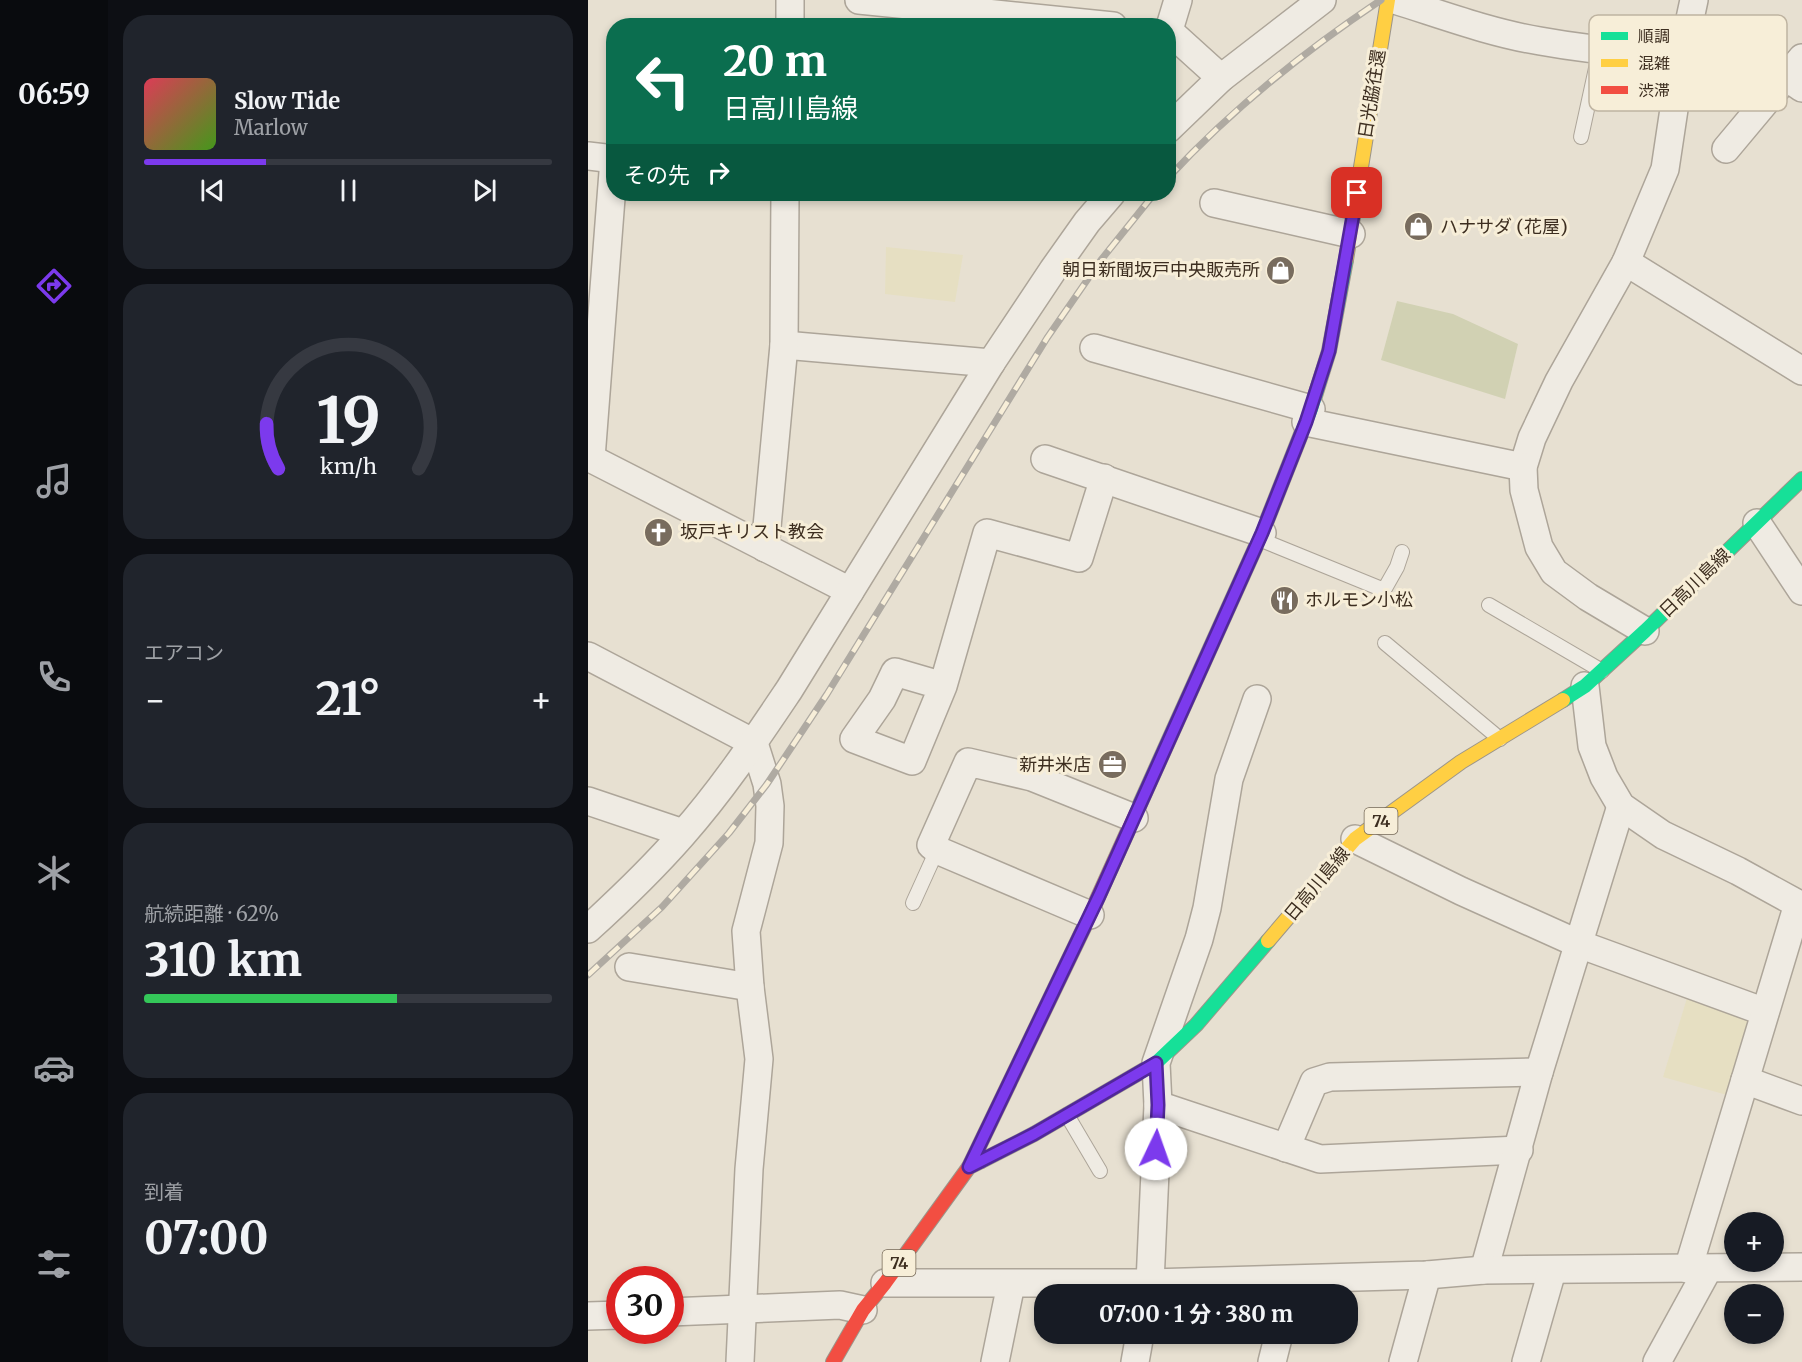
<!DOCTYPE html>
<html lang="ja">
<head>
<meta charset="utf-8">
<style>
  :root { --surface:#171b24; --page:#20242c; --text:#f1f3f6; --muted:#9ea1a6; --line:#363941; --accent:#7c3aed }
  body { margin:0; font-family:Merriweather,"Noto Sans JP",serif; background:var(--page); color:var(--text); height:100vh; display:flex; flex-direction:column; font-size:22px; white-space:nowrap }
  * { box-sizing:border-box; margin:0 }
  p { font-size:20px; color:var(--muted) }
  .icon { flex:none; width:33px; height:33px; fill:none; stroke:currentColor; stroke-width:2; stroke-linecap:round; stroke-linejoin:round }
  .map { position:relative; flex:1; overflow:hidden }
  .sheet { display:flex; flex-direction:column; gap:15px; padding:15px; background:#0d0f14; width:480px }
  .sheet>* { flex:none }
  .banner { position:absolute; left:18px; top:18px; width:570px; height:183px; border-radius:24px; box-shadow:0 3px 9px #0003; background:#0b6e4f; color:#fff; overflow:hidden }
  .controls { position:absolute; left:1136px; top:1212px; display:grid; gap:12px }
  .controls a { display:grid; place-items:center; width:60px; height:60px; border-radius:50%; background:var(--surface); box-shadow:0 3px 9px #0003; font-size:30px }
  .speed { position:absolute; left:18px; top:1266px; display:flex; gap:12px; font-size:30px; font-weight:700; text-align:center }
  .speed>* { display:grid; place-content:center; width:78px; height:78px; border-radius:50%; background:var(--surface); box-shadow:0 3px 9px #0003; line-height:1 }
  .speed .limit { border:9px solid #d22; background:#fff; color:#111 }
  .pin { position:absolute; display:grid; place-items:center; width:51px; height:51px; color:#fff; margin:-26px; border-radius:12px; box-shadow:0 3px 9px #0006 }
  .me { position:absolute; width:66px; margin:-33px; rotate:3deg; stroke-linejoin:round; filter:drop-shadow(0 0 4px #0008) }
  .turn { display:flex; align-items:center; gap:21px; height:126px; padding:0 18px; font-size:27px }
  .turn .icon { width:78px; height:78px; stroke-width:2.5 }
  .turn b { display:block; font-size:42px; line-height:51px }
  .then { display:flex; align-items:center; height:57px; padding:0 18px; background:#0003; gap:12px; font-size:22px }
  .big { font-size:45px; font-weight:700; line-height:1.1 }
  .sheet .widget { flex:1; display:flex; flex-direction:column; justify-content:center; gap:9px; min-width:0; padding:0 21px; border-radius:24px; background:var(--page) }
  .sheet .dial { align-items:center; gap:0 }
  .dial svg { height:156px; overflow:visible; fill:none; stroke:var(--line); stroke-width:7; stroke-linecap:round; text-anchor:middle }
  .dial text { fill:var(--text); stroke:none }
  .song { display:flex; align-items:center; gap:18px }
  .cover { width:72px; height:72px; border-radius:9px; background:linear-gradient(135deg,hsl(350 70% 55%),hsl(100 70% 35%)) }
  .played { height:6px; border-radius:3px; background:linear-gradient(90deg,var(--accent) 30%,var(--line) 30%) }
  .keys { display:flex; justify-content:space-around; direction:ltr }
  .heat { display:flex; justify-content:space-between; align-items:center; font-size:33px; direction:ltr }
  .charge { height:9px; border-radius:4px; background:linear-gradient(90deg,#34c759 62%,var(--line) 0) }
  .trip { position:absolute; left:446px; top:1284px; width:324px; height:60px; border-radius:24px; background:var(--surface); box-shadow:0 3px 9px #0003; font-weight:700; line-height:60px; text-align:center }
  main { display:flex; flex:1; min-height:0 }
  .tab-bar { display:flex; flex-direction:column; width:108px; justify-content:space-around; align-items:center; background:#090b0e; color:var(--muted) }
  .tab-bar .icon { width:42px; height:42px }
  .tab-bar .current { color:var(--accent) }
  .tab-bar b { font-size:27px; color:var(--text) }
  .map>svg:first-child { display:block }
  .farmland { fill:#e6dfc2 }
  .cemetery { fill:#d1d1b3 }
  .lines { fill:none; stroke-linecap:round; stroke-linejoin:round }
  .lane-casing { stroke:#ada599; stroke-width:16 }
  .street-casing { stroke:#ada599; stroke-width:30 }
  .fast-casing { stroke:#9c958a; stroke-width:16 }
  .slow-casing { stroke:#9c958a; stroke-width:16 }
  .jam-casing { stroke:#9c958a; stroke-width:16 }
  .lane { stroke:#efebe3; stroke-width:14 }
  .street { stroke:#efebe3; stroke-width:27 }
  .fast { stroke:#16e098; stroke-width:14 }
  .slow { stroke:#ffcf43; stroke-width:14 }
  .jam { stroke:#f24e42; stroke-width:14 }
  .rail-casing { stroke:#afaaa2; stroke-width:7 }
  .rail { stroke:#f7eed8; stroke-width:4.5; stroke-dasharray:14; stroke-linecap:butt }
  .route-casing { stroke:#51269a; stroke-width:15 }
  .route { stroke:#7c3aed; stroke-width:10 }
  .labels { text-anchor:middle; stroke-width:6; stroke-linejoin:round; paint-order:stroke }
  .shield { fill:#f7eed8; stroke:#756857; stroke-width:1.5 }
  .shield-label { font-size:16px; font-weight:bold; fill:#3d2e20 }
  .street-label { font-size:18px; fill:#3d2e20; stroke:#f7eed8 }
  .poi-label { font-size:18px; fill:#3d2e20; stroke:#f7eed8; text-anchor:start }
  .key { fill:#f7eed8; stroke:#bfb4a1; stroke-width:1.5 }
  .key-label { font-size:16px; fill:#3d2e20 }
</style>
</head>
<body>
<main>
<nav class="tab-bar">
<b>06:59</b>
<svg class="icon current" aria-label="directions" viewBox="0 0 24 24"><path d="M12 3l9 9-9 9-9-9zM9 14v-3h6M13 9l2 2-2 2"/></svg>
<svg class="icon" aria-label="music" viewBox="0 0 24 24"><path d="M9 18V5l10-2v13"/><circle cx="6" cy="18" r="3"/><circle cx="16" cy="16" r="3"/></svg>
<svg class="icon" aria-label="phone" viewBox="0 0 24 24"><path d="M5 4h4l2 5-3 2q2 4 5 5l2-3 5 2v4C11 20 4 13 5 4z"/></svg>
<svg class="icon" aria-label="climate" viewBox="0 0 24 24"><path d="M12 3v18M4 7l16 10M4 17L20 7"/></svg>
<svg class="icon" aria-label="car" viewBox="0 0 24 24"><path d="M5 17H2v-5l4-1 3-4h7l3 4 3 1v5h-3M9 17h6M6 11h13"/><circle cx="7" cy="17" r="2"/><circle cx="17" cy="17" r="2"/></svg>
<svg class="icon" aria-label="filters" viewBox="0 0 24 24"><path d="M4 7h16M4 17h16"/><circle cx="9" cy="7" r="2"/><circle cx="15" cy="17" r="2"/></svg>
</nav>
<section class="sheet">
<div class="widget">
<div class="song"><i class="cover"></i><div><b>Slow Tide</b><p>Marlow</p></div></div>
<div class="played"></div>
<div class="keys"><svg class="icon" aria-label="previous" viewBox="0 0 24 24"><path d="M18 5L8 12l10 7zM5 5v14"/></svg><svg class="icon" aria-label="pause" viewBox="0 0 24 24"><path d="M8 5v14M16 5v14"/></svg><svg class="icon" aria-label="next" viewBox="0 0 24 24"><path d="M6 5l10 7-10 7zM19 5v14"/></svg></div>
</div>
<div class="widget dial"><svg viewBox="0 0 100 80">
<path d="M14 69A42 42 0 1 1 86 69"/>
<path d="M14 69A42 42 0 0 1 8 46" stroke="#7c3aed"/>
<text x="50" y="56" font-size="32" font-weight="700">19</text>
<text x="50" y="72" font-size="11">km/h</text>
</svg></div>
<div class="widget"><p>エアコン</p>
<div class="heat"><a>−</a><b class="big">21°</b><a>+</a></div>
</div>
<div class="widget"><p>航続距離 · 62%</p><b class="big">310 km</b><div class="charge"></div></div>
<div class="widget"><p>到着</p><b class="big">07:00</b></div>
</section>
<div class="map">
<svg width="1214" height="1362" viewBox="0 0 1214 1362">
  <rect width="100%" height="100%" fill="#e7e0d1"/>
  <g class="farmland">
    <path d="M 298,247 L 375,255 L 367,302 L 297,294 Z"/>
    <path d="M 1099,998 L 1156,1016 L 1159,1021 L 1161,1027 L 1139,1095 L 1075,1077 Z"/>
  </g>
  <path class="cemetery" d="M 809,301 L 865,314 L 930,344 L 917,399 L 793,360 Z"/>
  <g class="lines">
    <defs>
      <g id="lane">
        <path d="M 993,137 L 1012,50"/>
        <path d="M 671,539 L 796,590 L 809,567 L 814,552"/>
        <path d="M 901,605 L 1014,671"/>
        <path d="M 797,643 L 912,739"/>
        <path d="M 325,903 L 349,850"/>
        <path d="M 479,1115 L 512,1171"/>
      </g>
      <g id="street">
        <path d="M 271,0 L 525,26"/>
        <path d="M 807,0 C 855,15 903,33 952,41 C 985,47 1018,51 1052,53 C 1106,57 1169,54 1214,88"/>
        <path d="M 1106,0 L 1094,56 L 1077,169 L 1038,262 L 1214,371"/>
        <path d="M 202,26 L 202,0"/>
        <path d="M 580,30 L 633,78"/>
        <path d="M 581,30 L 590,0"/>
        <path d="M 580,129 L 633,78 L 734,0"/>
        <path d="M 1138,149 L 1214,58"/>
        <path d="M 0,156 L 26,159"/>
        <path d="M 626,203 L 763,234"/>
        <path d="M 1038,262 L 971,381 L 944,438 L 935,467 L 936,490 L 951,547 L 966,572 L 1000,597 L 1057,631"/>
        <path d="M 196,345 L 403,363"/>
        <path d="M 506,348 L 723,409"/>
        <path d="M 718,422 L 935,467"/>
        <path d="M 0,457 L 262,591"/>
        <path d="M 3,458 L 26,159"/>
        <path d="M 457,459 L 674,533"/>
        <path d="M 1169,523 L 1214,591"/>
        <path d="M 177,548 L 196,345 L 197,194"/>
        <path d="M 0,656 L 166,743 L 179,784 L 182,806 L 181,843 L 158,931 L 162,987 L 171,1059 L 161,1169 L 152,1362"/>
        <path d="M 355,686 L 307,672 L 294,699 L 266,739 L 324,761 L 355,686 L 399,533 L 491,558 L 516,478"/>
        <path d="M 997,686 L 1004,746 L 1016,777 L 1033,806 L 1075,835 L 1150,871 L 1210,904 L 1214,904"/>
        <path d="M 0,801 L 95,833"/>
        <path d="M 767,839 L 873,891 L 991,944 L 1177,1012"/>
        <path d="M 502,915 L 349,850 L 343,845 L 380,762 L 444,777 L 546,818"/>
        <path d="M 0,929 C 33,899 65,868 94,835 C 134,790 168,739 201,690 L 403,363 L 465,270 L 499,222 L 523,194"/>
        <path d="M 41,967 L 162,987"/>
        <path d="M 1157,1080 L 1214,1101"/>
        <path d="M 570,1105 L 732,1159 L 931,1150"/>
        <path d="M 698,1148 L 726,1082 L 742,1077 L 951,1072"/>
        <path d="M 1100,1269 L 1210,904"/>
        <path d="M 896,1270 L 951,1072 L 1033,806"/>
        <path d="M 297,1283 L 562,1283 L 839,1275 L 896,1270 L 1214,1267"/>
        <path d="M 560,1294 L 562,1283 L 570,1105 L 568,1063 L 611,939 L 619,908 L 641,779 L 669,699"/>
        <path d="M 82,1312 L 252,1305 L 275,1310"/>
        <path d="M 0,1316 L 32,1315"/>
        <path d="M 407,1362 L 423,1284"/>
        <path d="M 547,1362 L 552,1334"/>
        <path d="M 684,1362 L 691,1334"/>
        <path d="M 815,1362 L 839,1275"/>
        <path d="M 938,1362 L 964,1271"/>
        <path d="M 1069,1362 L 1120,1269"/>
      </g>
      <g id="fast">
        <path d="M 975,700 L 997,686 L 1057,631 L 1214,479"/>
        <path d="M 548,813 L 674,533 L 723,409 L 741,351 L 758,260"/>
        <path d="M 393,1161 L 446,1134 L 568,1063 L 608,1025 L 680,941"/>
      </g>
      <g id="slow">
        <path d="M 758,260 L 800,0"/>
        <path d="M 680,941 L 767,839 L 873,762 L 975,700"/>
      </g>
      <g id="jam">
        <path d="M 381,1167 L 502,915 L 548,813"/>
        <path d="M 245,1362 L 275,1310 L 297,1283 L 381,1167 L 393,1161"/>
      </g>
    </defs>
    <use href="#lane" class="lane-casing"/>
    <use href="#street" class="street-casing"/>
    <use href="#fast" class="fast-casing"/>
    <use href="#slow" class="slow-casing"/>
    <use href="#jam" class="jam-casing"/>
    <use href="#lane" class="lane"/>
    <use href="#street" class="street"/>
    <use href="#fast" class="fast"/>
    <use href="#slow" class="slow"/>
    <use href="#jam" class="jam"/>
    <defs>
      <g id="rail">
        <path d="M 580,178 C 644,109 715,52 793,0"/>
        <path d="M 0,975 L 74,907 L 141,833 L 179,784 L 239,694 L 459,338 L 513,260 L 566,194"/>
      </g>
    </defs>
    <use href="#rail" class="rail-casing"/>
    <use href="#rail" class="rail"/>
  </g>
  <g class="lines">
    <defs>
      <path id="route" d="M 568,1149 L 570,1105 L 568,1063 L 446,1134 L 381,1167 L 511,896 L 674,533 L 718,422 L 741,351 L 769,193"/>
    </defs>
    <use href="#route" class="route-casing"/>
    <use href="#route" class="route"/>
  </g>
  <defs>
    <symbol id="shop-disc" viewBox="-11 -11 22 22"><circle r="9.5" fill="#786c5e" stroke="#f7eed8"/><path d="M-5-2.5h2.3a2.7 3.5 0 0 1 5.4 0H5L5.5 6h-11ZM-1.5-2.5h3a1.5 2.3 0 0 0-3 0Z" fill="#fff"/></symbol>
    <symbol id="church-disc" viewBox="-11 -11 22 22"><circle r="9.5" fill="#786c5e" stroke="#f7eed8"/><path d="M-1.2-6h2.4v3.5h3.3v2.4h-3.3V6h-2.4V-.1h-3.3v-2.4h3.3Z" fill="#fff"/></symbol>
    <symbol id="restaurant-disc" viewBox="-11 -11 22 22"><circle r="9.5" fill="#786c5e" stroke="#f7eed8"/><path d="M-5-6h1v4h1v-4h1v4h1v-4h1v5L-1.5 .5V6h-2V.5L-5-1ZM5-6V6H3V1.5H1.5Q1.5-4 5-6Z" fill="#fff"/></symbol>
    <symbol id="office-disc" viewBox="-11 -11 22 22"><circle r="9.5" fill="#786c5e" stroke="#f7eed8"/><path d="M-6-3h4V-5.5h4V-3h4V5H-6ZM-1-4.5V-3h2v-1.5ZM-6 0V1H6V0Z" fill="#fff"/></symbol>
  </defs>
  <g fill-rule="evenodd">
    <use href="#shop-disc" x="814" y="210" width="33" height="33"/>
    <use href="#shop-disc" x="676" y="254" width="33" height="33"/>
    <use href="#church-disc" x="54" y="516" width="33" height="33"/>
    <use href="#restaurant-disc" x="680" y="584" width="33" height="33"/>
    <use href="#office-disc" x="508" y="748" width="33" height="33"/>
  </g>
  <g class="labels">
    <g class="shield">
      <rect x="776.5" y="808" width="33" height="26" rx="4.5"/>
      <rect x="294.5" y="1250" width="33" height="26" rx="4.5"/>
    </g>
    <g class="shield-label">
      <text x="793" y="827">74</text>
      <text x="311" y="1269">74</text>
    </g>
    <g class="street-label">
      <text transform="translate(784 94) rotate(-81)" y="6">日光脇往還</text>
      <text transform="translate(1107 583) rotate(-44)" y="6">日高川島線</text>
      <text transform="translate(729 884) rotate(-50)" y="6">日高川島線</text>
    </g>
    <g class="poi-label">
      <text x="852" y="233">ハナサダ (花屋)</text>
      <text x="672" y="276" text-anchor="end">朝日新聞坂戸中央販売所</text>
      <text x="92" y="538">坂戸キリスト教会</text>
      <text x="717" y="606">ホルモン小松</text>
      <text x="503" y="771" text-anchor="end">新井米店</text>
    </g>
  </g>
  <rect x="1001" y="15" width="198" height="96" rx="9" class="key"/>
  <rect x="1013" y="32" width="27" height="8" fill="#16e098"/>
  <rect x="1013" y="59" width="27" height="8" fill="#ffcf43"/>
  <rect x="1013" y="86" width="27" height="8" fill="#f24e42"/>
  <g class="key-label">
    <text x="1050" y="42">順調</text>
    <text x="1050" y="69">混雑</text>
    <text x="1050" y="96">渋滞</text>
  </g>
</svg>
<div class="controls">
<a>+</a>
<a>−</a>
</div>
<div class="speed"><div class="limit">30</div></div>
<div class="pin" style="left:769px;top:193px;background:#d93025"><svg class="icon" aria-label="arrive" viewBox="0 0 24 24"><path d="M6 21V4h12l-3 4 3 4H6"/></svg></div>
<svg class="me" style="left:568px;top:1149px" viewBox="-20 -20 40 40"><circle r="19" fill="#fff"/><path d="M0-13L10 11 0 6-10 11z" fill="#7c3aed"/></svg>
<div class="trip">07:00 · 1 分 · 380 m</div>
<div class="banner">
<div class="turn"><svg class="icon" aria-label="left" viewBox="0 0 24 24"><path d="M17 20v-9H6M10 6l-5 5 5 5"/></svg><div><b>20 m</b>日高川島線</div></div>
<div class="then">その先<svg class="icon" aria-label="right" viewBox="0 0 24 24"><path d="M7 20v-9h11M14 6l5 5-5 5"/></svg></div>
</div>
</div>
</main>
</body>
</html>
